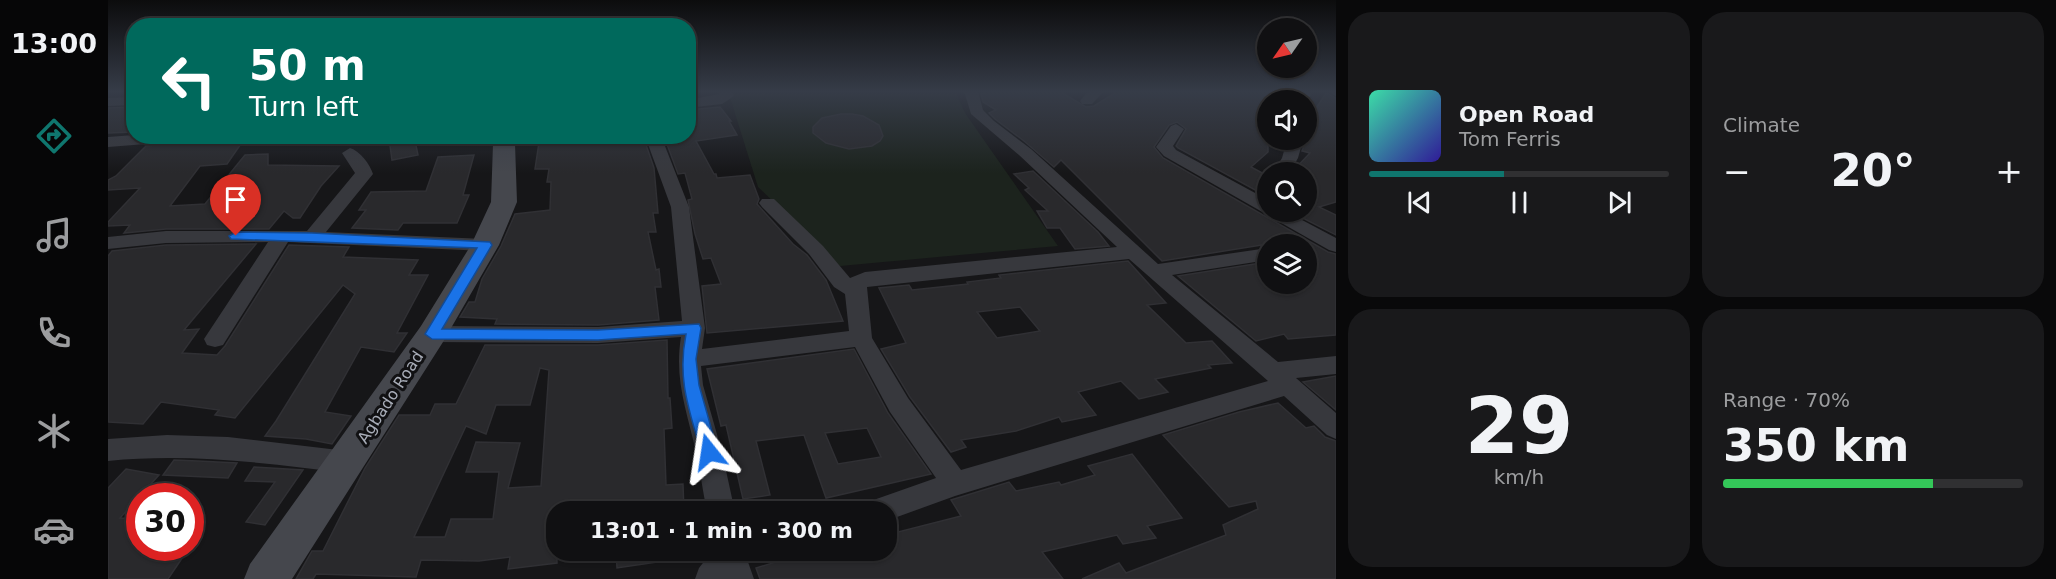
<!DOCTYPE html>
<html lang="en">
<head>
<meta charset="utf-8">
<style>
  :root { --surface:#101012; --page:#19191b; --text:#f1f3f6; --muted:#9c9d9f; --line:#303032; --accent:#0f766e }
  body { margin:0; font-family:"DejaVu Sans",sans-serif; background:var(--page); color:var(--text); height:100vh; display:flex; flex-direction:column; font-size:22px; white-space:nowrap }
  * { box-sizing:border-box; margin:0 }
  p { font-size:20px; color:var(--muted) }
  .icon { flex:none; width:33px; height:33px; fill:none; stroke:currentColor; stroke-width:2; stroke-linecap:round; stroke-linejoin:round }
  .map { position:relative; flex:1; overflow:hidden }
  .details { display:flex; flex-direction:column; gap:12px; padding:12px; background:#09090a; width:720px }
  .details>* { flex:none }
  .banner { position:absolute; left:18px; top:18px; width:570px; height:126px; border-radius:24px; box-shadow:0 2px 4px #0004,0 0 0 2px var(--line); background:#00695c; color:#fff; overflow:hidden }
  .needle { width:39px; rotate:236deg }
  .fabs { position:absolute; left:1149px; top:18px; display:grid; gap:12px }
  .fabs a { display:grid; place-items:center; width:60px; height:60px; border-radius:50%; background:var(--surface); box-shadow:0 2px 4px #0004,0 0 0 2px var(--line); font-size:30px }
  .speed { position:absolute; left:18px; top:483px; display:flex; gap:12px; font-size:30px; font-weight:700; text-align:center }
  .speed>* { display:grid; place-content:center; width:78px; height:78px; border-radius:50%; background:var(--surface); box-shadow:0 2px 4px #0004,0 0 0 2px var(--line); line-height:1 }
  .speed .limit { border:9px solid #d22; background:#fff; color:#111 }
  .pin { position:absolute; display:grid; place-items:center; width:51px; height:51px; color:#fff; margin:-62px -26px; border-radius:50% 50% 50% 0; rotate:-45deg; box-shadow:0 0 6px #0007 }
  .pin .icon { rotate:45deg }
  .me { position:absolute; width:66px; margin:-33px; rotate:345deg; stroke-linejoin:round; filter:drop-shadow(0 0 4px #0008) }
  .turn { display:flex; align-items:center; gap:21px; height:126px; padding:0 24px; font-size:27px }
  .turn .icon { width:78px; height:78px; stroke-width:2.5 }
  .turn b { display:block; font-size:42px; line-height:51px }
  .big { font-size:45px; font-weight:700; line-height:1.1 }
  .details .widget { flex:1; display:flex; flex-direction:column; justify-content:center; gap:9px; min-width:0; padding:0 21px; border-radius:24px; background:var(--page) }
  .details .dial { align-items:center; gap:0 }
  .dial b { font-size:78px; line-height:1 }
  .song { display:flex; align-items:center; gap:18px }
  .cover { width:72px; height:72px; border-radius:9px; background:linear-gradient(135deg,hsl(160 70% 55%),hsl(250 70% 35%)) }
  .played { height:6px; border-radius:3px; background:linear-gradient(90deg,var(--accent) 45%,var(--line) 45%) }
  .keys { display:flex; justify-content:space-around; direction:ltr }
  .heat { display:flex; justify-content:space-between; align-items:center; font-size:33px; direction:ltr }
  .charge { height:9px; border-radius:4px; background:linear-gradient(90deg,#34c759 70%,var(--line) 0) }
  .details .tiles { flex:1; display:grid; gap:12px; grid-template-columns:repeat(2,1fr) }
  .trip { position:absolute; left:438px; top:501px; width:351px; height:60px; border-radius:24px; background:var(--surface); box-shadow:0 2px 4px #0004,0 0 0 2px var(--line); font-weight:700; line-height:60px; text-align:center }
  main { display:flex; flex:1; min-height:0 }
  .dock { display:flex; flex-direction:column; width:108px; justify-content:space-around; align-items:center; background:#060607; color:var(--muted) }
  .dock .icon { width:42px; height:42px }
  .dock .selected { color:var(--accent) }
  .dock b { font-size:27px; color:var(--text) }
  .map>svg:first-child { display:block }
  .green { fill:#1c231d }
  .building { fill:#29292c; stroke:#303034; stroke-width:1.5; fill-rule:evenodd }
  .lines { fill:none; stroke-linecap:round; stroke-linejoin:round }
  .minor { fill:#37383d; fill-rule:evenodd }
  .secondary { fill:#45474d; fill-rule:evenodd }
  .route { fill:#1a73e8; stroke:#114b97; stroke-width:1.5 }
  .labels { text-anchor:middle; stroke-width:6; stroke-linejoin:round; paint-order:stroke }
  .street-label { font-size:16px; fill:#a8adb8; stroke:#111113 }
</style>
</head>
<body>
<main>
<nav class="dock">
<b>13:00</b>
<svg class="icon selected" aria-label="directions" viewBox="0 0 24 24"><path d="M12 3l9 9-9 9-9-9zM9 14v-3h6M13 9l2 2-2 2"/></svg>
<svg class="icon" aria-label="music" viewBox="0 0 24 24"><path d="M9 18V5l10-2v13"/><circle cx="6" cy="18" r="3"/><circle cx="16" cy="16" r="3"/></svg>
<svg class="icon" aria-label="phone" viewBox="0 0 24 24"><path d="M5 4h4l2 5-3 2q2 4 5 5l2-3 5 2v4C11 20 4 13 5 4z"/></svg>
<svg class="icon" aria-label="climate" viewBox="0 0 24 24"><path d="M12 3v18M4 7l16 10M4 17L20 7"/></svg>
<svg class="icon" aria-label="car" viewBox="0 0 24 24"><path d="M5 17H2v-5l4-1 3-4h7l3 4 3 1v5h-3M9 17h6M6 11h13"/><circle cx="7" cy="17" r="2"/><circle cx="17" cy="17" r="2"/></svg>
</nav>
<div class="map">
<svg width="1228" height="579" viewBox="0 0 1228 579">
  <rect width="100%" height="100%" fill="#161618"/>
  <path class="green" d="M 620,91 L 847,91 L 857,113 L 950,246 L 732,266 L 650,187 Z"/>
  <g class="building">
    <path d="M 883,91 L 951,91 L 978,107 L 986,106 L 1010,91 L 1160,91 L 1160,152 L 1143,167 L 1160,176 L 1160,197 L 1070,148 L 1068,146 L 1078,129 L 1069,122 L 1061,125 L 1046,147 L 1055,158 L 1220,252 L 1228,254 L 1228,335 L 1180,339 L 1176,334 L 1148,341 L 1070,276 L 1160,262 L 1160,284 L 1198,284 L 1198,244 L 1160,244 L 1054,261 L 953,160 L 946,167 L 916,141 L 887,119 L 881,113 L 888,110 L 875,102 L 873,94 Z"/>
    <path d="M 1218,93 L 1228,98 L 1228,202 L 1211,207 L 1228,215 L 1228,235 L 1183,212 L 1198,212 L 1198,172 L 1184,172 L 1202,153 L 1194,151 L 1198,140 L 1198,124 Z"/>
    <path d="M 26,107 L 26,132 L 0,133 L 0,108 Z"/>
    <path d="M 612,107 L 623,121 L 621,121 L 629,135 L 588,141 L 606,174 L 608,174 L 609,178 L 642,175 L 651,199 L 649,204 L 685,244 L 699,255 L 718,280 L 735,321 L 599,333 L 594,286 L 613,284 L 603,258 L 595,259 L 587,234 L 580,200 L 584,199 L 577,173 L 570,174 L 556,136 L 580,136 L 580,110 Z"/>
    <path d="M 744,114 L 755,116 L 771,125 L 775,136 L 772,141 L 764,146 L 741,149 L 718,143 L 705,133 L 705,127 L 714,118 L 733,114 Z"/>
    <path d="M 289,136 L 306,136 L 310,155 L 284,160 L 281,138 Z"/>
    <path d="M 432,136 L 535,136 L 546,168 L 550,213 L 545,213 L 548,232 L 540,232 L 548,270 L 551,269 L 553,287 L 547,287 L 551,320 L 490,325 L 387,324 L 389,319 L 352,317 L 361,302 L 367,302 L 374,279 L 393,246 L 407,214 L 442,210 L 443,182 L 439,182 L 441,169 L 427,169 Z"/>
    <path d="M 137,138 L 119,164 L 92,166 L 62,206 L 97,204 L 137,155 L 160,154 L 160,165 L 231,166 L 213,186 L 192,218 L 185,218 L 176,211 L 161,229 L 58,229 L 16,233 L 22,225 L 0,226 L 0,222 L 32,188 L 0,190 L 0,180 L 8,176 L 38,146 Z"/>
    <path d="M 366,155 L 355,195 L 361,195 L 349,223 L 295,223 L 290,230 L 244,228 L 258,210 L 251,210 L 263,192 L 318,191 L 330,157 Z"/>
    <path d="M 925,171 L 990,232 L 1001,246 L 967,249 L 952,228 L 939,228 L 929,211 L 940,211 L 917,190 L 921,188 L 906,174 Z"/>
    <path d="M 148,244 L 76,330 L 91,329 L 74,353 L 109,355 L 117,346 L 181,245 L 241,247 L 235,257 L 310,260 L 301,275 L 320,275 L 289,333 L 299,333 L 286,352 L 253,347 L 217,412 L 243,416 L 224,444 L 198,439 L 157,436 L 168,421 L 247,294 L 235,285 L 127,418 L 107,415 L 111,410 L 53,402 L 35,424 L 0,422 L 0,256 L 4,251 L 58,245 Z"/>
    <path d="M 1020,261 L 1058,303 L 1039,305 L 1078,343 L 1104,341 L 1124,363 L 1100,365 L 1103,368 L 1047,379 L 1060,392 L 1031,399 L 1013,381 L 970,392 L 988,415 L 954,422 L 951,417 L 908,431 L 853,440 L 858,447 L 843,452 L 802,397 L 773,349 L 798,343 L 771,288 L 801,285 L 804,290 L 860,284 L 859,282 L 893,278 L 891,275 ZM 912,307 L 932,331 L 889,338 L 869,312 Z"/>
    <path d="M 559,340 L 560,398 L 562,398 L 564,428 L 556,429 L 558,485 L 575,484 L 576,512 L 448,512 L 449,563 L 400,569 L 402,557 L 371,561 L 313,560 L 308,577 L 208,574 L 205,579 L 188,579 L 204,551 L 215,551 L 257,468 L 291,415 L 322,415 L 327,404 L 348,404 L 377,345 L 490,345 ZM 432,368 L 441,370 L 433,486 L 400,488 L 412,443 L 368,442 L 358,472 L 391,472 L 385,519 L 343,519 L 337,537 L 306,537 L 358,426 L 378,434 L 388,405 L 422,405 Z"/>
    <path d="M 746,349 L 780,413 L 823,474 L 718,498 L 696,435 L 648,441 L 662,495 L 635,499 L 618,425 L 613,426 L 599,369 ZM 759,428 L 773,457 L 730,464 L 717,433 Z"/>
    <path d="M 1228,376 L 1228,410 L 1195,382 Z"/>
    <path d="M 1170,403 L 1198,428 L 1206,426 L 1217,437 L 1228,441 L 1228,579 L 974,579 L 1011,563 L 1018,573 L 1118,535 L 1115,525 L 1150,509 L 1148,501 L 1121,507 L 1055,435 L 1131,412 Z"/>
    <path d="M 1024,454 L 1074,518 L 1039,526 L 1048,538 L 1015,544 L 1009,535 L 934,552 L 955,579 L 652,579 L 648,568 L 707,550 L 778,550 L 778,535 L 853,516 L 843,500 L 901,482 L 908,491 L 951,482 L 953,485 L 987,475 L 980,466 Z"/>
    <path d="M 66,460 L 90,461 L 129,463 L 120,478 L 55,475 Z"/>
    <path d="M 146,467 L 195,470 L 157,525 L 138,522 L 167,482 L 137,481 Z"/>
    <path d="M 18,469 L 51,475 L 12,518 L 32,519 L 32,548 L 81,548 L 60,579 L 0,579 L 0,488 Z"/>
    <path d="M 508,550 L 568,550 L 569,559 L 509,568 Z"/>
  </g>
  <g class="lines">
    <g class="minor">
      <path d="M 610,91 L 624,91 L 626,96 L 614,104 L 580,108 L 580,100 L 611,94 Z"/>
      <path d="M 856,91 L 870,91 L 875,110 L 886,121 L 923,149 L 1050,264 L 1160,248 L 1160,260 L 1064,275 L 1170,362 L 1228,356 L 1228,374 L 1188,378 L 1228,413 L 1228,439 L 1219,435 L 1176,396 L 847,496 L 778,521 L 778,512 L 753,512 L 757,503 L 828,478 L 782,412 L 747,347 L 593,366 L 595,385 L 614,452 L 627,512 L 599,512 C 595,492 592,471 588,452 C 579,411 566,380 573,337 L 490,343 L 324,342 L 316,340 L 313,334 L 316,328 L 324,326 L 490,327 L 574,321 L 563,207 L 537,136 L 553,136 L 581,207 L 597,328 L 594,349 L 741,331 L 737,294 L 726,287 L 701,254 L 654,207 L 651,203 L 654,199 L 666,199 L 715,246 L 742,278 L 757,272 L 1009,247 L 911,155 L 863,114 ZM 1021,259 L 1160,381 L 853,470 L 800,398 L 764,338 L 759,287 Z"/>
      <path d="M 980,91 L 996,91 L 984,104 L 974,104 L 972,101 Z"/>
      <path d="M 1189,91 L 1203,91 L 1201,103 L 1198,104 L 1198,100 L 1189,100 Z"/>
      <path d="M 1218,91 L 1228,91 L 1228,96 Z"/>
      <path d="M 26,97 L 26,105 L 0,106 L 0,98 Z"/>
      <path d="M 1068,124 L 1076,129 L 1065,146 L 1068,150 L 1160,200 L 1160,212 L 1179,212 L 1228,238 L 1228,252 L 1221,250 L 1056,156 L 1048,147 L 1063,126 Z"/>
      <path d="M 26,135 L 26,136 L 84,136 L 76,141 L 0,147 L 0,137 Z"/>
      <path d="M 1179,140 L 1195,140 L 1190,158 L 1182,172 L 1166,172 L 1174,158 Z"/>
      <path d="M 242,148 C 252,151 262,164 265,174 L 218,232 L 377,239 L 384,241 L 387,245 L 384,249 L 377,251 L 180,242 L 115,345 L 107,347 L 99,345 L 96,339 L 160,242 L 58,243 L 0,249 L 0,237 L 58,231 L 199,231 L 247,173 L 234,153 Z"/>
      <path d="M 59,435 L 120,437 L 239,451 L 248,454 L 252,462 L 248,470 L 239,473 C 159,463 80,453 0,461 L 0,439 Z"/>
      <path d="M 605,550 L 648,550 L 644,560 L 640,562 L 646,579 L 587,579 L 591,568 Z"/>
    </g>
    <path class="secondary" d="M 382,136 L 404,136 L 407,144 L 409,202 L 391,245 L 335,342 L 184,579 L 136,579 L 142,564 L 313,326 L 363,245 L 383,202 L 385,144 Z"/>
  </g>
  <linearGradient id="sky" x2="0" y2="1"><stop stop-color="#0c0c0d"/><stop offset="0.53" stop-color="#363c48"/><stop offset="1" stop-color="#363c48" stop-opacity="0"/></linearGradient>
  <rect width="1228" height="173" fill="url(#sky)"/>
  <path class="route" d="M 128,232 L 204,233 L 382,242 L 384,245 L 334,329 L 490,330 L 591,324 L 593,328 L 588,359 L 591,385 L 610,452 L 607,457 L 601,459 L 595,457 L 593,452 C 581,409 569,379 578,334 L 490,340 L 324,339 L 317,334 L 369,248 L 123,239 L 121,236 Z"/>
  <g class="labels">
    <g class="street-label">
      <text transform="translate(282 397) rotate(-57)" y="6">Agbado Road</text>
    </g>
  </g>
</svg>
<div class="fabs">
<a><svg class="needle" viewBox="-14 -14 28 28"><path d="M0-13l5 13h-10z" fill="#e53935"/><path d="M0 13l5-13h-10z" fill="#9c9d9f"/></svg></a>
<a><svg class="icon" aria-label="sound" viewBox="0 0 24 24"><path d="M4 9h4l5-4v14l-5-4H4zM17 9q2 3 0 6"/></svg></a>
<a><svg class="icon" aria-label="search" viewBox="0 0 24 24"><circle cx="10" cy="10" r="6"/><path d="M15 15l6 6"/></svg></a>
<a><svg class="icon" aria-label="layers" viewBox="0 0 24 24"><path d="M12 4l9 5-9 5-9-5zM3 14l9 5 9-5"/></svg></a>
</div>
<div class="speed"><div class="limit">30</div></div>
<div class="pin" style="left:128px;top:236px;background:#d93025"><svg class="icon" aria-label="arrive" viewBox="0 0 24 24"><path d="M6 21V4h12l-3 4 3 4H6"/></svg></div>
<svg class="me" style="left:601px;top:452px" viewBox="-20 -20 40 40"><path d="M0-17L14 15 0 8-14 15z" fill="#1a73e8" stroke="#fff" stroke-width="4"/></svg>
<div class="trip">13:01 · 1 min · 300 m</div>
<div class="banner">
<div class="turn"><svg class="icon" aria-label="left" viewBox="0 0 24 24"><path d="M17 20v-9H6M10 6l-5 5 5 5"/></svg><div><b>50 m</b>Turn left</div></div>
</div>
</div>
<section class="details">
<div class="tiles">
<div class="widget">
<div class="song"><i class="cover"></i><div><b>Open Road</b><p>Tom Ferris</p></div></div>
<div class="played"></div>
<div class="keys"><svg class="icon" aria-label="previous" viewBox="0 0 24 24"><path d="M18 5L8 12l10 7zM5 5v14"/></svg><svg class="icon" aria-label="pause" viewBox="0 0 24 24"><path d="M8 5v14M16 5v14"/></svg><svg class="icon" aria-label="next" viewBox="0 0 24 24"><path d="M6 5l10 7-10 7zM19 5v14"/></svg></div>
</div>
<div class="widget"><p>Climate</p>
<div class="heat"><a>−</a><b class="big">20°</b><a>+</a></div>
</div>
<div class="widget dial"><b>29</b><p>km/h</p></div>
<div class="widget"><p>Range · 70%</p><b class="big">350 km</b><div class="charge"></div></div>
</div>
</section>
</main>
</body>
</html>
